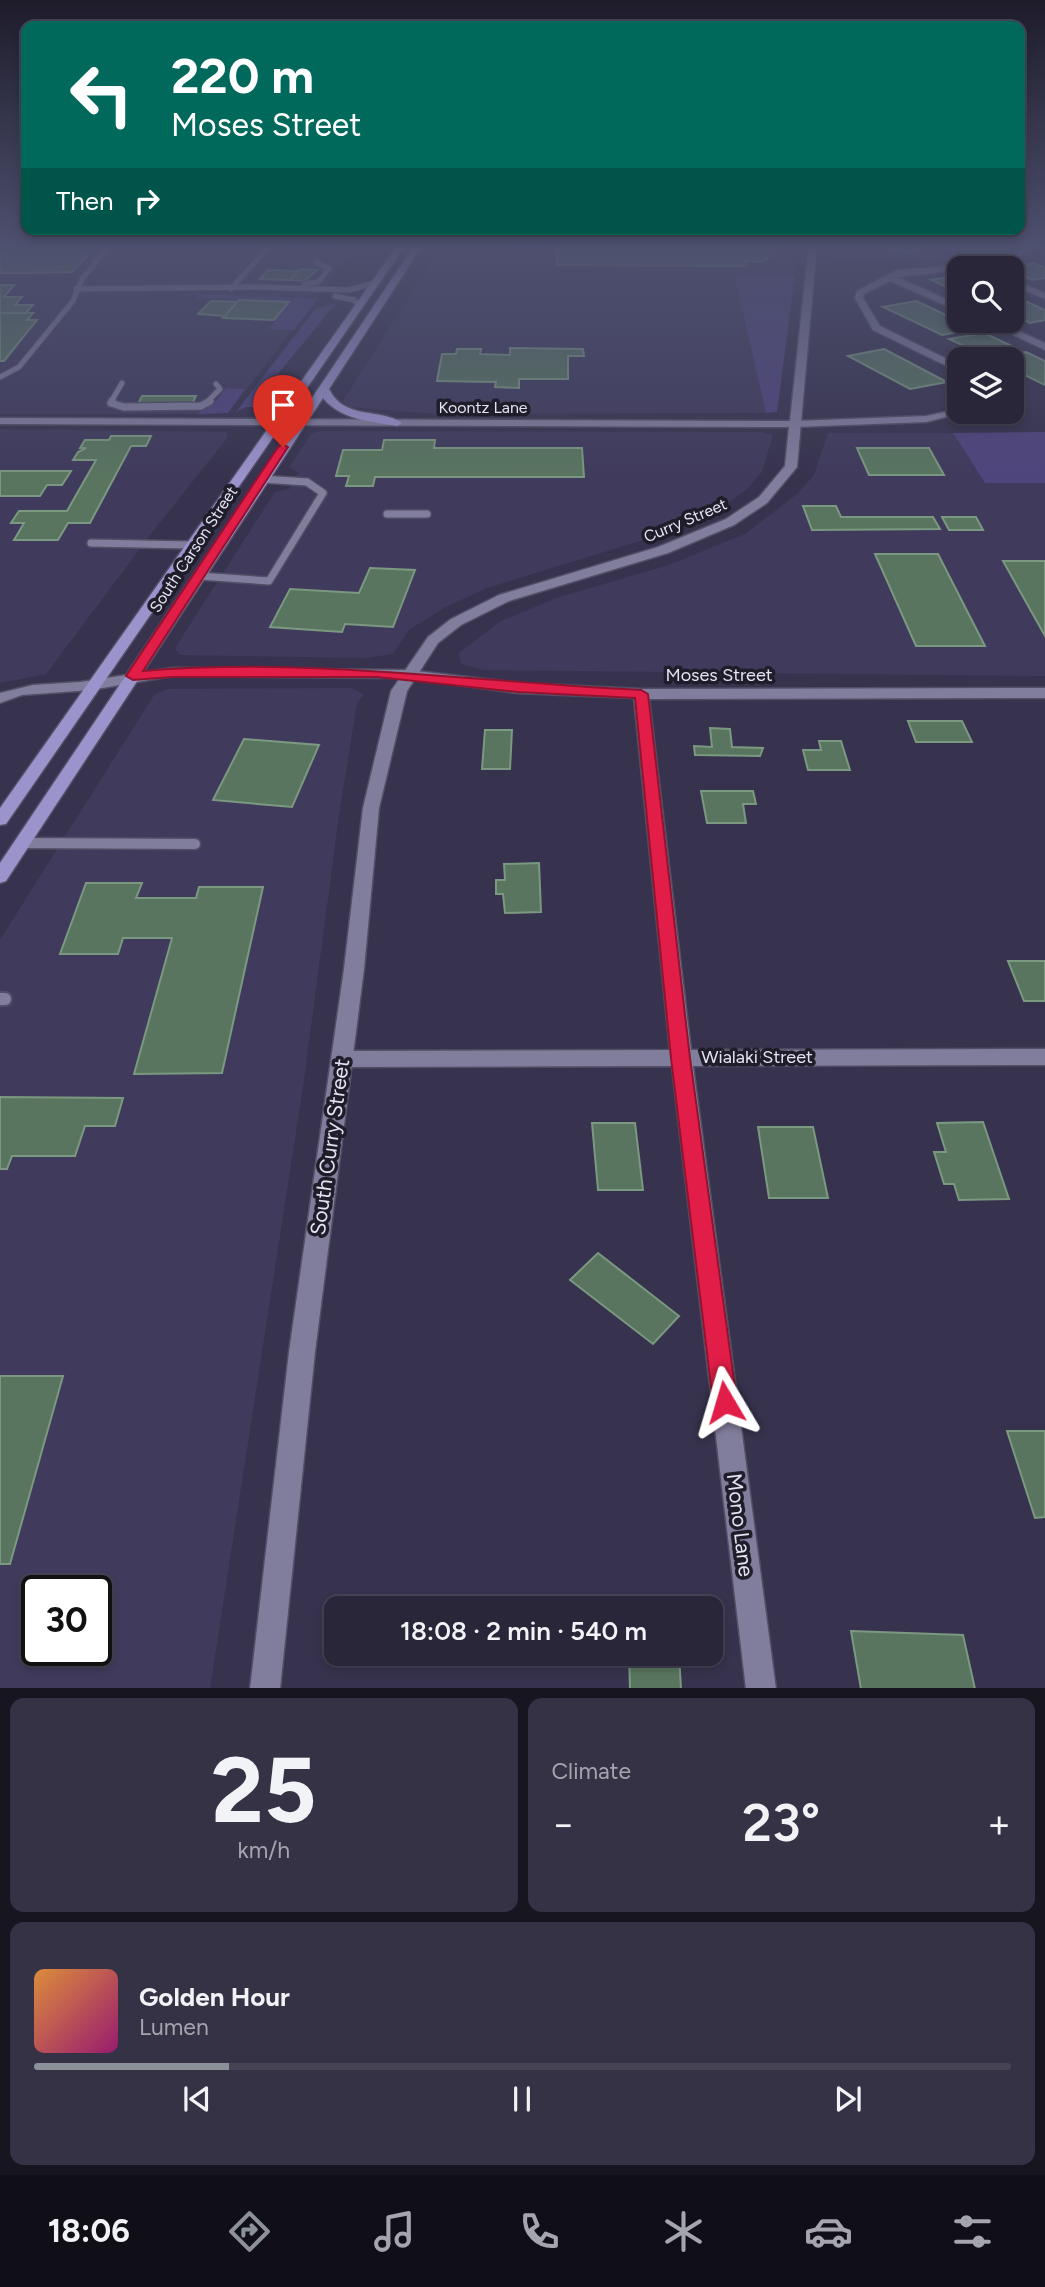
<!DOCTYPE html>
<html lang="en">
<head>
<meta charset="utf-8">
<style>
  :root { --surface:#29263a; --page:#353245; --text:#f1f3f6; --muted:#a5a5af; --line:#454354; --accent:#8c9099 }
  body { margin:0; font-family:Figtree,sans-serif; background:var(--page); color:var(--text); height:100vh; display:flex; flex-direction:column; font-size:26px; white-space:nowrap }
  * { box-sizing:border-box; margin:0 }
  p { font-size:23px; color:var(--muted) }
  .icon { flex:none; width:38px; height:38px; fill:none; stroke:currentColor; stroke-width:2; stroke-linecap:round; stroke-linejoin:round }
  .map { position:relative; height:1688px; overflow:hidden }
  .panel { display:flex; flex-direction:column; gap:10px; padding:10px; background:#171520; flex:1 }
  .panel>* { flex:none }
  .guide { position:absolute; left:21px; top:21px; width:1004px; height:214px; border-radius:14px; box-shadow:0 4px 10px #0003,0 0 0 2px var(--line); background:#00695c; color:#fff; overflow:hidden }
  .tools { position:absolute; left:947px; top:256px; display:grid; gap:14px }
  .tools a { display:grid; place-items:center; width:77px; height:77px; border-radius:14px; background:var(--surface); box-shadow:0 4px 10px #0003,0 0 0 2px var(--line); font-size:35px }
  .speed { position:absolute; left:21px; top:1575px; display:flex; gap:14px; font-size:35px; font-weight:700; text-align:center }
  .speed>* { display:grid; place-content:center; width:91px; height:91px; border-radius:50%; background:var(--surface); box-shadow:0 4px 10px #0003,0 0 0 2px var(--line); line-height:1 }
  .speed .limit { border:4px solid #111; border-radius:10px; background:#fff; color:#111 }
  .pin { position:absolute; display:grid; place-items:center; width:60px; height:60px; color:#fff; margin:-72px -30px; border-radius:50% 50% 50% 0; rotate:-45deg; box-shadow:0 0 7px #0007 }
  .pin .icon { rotate:45deg }
  .me { position:absolute; width:77px; margin:-38px; rotate:353deg; stroke-linejoin:round; filter:drop-shadow(0 0 5px #0008) }
  .turn { display:flex; align-items:center; gap:24px; height:147px; padding:0 35px; font-size:32px }
  .turn .icon { width:91px; height:91px; stroke-width:2.5 }
  .turn b { display:block; font-size:49px; line-height:60px }
  .then { display:flex; align-items:center; height:66px; padding:0 35px; background:#0003; gap:14px; font-size:26px }
  .big { font-size:52px; font-weight:600; line-height:1.1 }
  .panel .tile { flex:1; display:flex; flex-direction:column; justify-content:center; gap:10px; min-width:0; padding:0 24px; border-radius:14px; background:var(--page) }
  .panel .dial { align-items:center; gap:0 }
  .dial b { font-size:91px; line-height:1 }
  .song { display:flex; align-items:center; gap:21px }
  .cover { width:84px; height:84px; border-radius:10px; background:linear-gradient(135deg,hsl(30 70% 55%),hsl(320 70% 35%)) }
  .played { height:7px; border-radius:4px; background:linear-gradient(90deg,var(--accent) 20%,var(--line) 20%) }
  .keys { display:flex; justify-content:space-around; direction:ltr }
  .heat { display:flex; justify-content:space-between; align-items:center; font-size:38px; direction:ltr }
  .panel .tiles { flex:1; display:grid; gap:10px; grid-template-columns:1fr 1fr }
  .tile:last-child { grid-column:span 2 }
  .trip { position:absolute; left:324px; top:1596px; width:399px; height:70px; border-radius:14px; background:var(--surface); box-shadow:0 4px 10px #0003,0 0 0 2px var(--line); font-weight:600; line-height:70px; text-align:center }
  .menu { display:flex; height:112px; justify-content:space-around; align-items:center; background:#100f17; color:var(--muted) }
  .menu .icon { width:49px; height:49px }
  .menu .on { color:var(--accent) }
  .menu b { font-size:32px; color:var(--text) }
  .map>svg:first-child { display:block }
  .built { fill:#403b5c; fill-rule:evenodd }
  .green { fill:#4f457d }
  .building { fill:#59755f; stroke:#7b9881; stroke-width:2 }
  .lines { fill:none; stroke-linecap:round; stroke-linejoin:round }
  .lane-far3-casing { stroke:#524e65; stroke-width:7 }
  .lane-far2-casing { stroke:#524e65; stroke-width:10 }
  .lane-far1-casing { stroke:#524e65; stroke-width:13 }
  .lane-casing { stroke:#524e65; stroke-width:16 }
  .street-casing { stroke:#524e65; stroke-width:3 }
  .secondary-casing { stroke:#524e65; stroke-width:3 }
  .primary-casing { stroke:#524e65; stroke-width:3 }
  .lane-far3 { stroke:#817d9c; stroke-width:5 }
  .lane-far2 { stroke:#817d9c; stroke-width:7 }
  .lane-far1 { stroke:#817d9c; stroke-width:10 }
  .lane { stroke:#817d9c; stroke-width:12 }
  .street { fill:#817d9c; fill-rule:evenodd }
  .secondary { fill:#817d9c; fill-rule:evenodd }
  .primary { fill:#9b93cb; fill-rule:evenodd }
  .route { fill:#e11d48; stroke:#92132f; stroke-width:2 }
  .labels { text-anchor:middle; stroke-width:7; stroke-linejoin:round; paint-order:stroke }
  .far-street-label { font-size:16px; fill:#e4e3f4; stroke:#1e1d29 }
  .street-label { font-size:18px; fill:#e4e3f4; stroke:#1e1d29 }
  .near-street-label { font-size:21px; fill:#e4e3f4; stroke:#1e1d29 }
</style>
</head>
<body>
<div class="map">
<svg width="1045" height="1689" viewBox="0 0 1045 1689">
  <rect width="100%" height="100%" fill="#37334e"/>
  <g class="built">
    <path d="M 0,243 L 360,243 L 228,413 L 195,414 L 0,414 Z"/>
    <path d="M 443,243 L 799,243 L 795,271 L 791,273 L 734,274 L 766,413 L 437,414 L 349,407 L 343,401 Z"/>
    <path d="M 832,243 L 1015,243 L 978,258 L 933,263 L 831,261 Z"/>
    <path d="M 0,429 L 227,432 L 228,437 L 154,530 L 46,674 L 0,683 Z"/>
    <path d="M 322,431 L 760,432 L 773,435 L 762,472 L 746,490 L 720,508 L 653,537 L 487,588 L 444,608 L 410,629 L 392,654 L 367,658 L 180,655 L 175,648 L 271,498 L 275,492 L 289,489 L 298,473 L 289,467 L 312,433 Z"/>
    <path d="M 828,433 L 953,433 L 985,483 L 1045,483 L 1045,676 L 484,670 L 461,664 L 459,653 L 501,621 L 559,597 L 666,566 L 745,534 L 797,494 L 814,475 Z"/>
    <path d="M 351,688 L 364,694 L 357,703 L 339,815 L 303,1087 L 210,1688 L 0,1688 L 0,940 L 154,695 L 167,689 ZM 37,1591 L 96,1591 L 96,1650 L 37,1650 Z"/>
  </g>
  <g class="green">
    <path d="M 791,273 L 795,275 L 777,412 L 766,413 L 734,274 Z"/>
    <path d="M 198,294 L 318,299 L 294,330 L 269,329 L 289,302 L 195,298 Z"/>
    <path d="M 336,303 L 278,374 L 268,378 L 272,383 L 254,407 L 246,407 L 236,412 L 315,309 Z"/>
    <path d="M 226,388 L 245,389 L 228,413 L 197,414 L 216,401 Z"/>
    <path d="M 1045,432 L 1045,483 L 985,483 L 953,433 Z"/>
  </g>
  <g class="building">
    <path d="M 0,243 L 99,243 L 72,272 L 32,273 L 0,273 Z"/>
    <path d="M 556,243 L 784,243 L 763,262 L 745,261 L 747,266 L 557,265 Z"/>
    <path d="M 866,243 L 932,243 L 911,253 Z"/>
    <path d="M 1034,263 L 1045,268 L 1045,278 L 1032,280 L 1006,268 Z"/>
    <path d="M 300,269 L 317,270 L 305,281 L 290,280 Z"/>
    <path d="M 268,270 L 298,271 L 290,280 L 260,279 Z"/>
    <path d="M 959,275 L 959,292 L 931,280 Z"/>
    <path d="M 0,285 L 14,285 L 4,297 L 22,297 L 15,305 L 33,305 L 26,313 L 0,313 Z"/>
    <path d="M 1012,295 L 1045,310 L 1045,320 L 1030,323 L 1012,315 Z"/>
    <path d="M 239,300 L 289,302 L 274,320 L 223,318 Z"/>
    <path d="M 211,301 L 237,302 L 225,316 L 198,314 Z"/>
    <path d="M 916,301 L 976,329 L 942,335 L 883,307 Z"/>
    <path d="M 0,313 L 33,313 L 27,320 L 37,320 L 4,361 L 0,361 Z"/>
    <path d="M 984,333 L 1016,348 L 981,354 L 949,339 Z"/>
    <path d="M 510,348 L 583,349 L 584,356 L 568,356 L 568,379 L 519,379 L 519,388 L 495,387 L 496,382 L 437,381 L 442,354 L 456,354 L 457,349 L 481,349 L 480,354 L 510,355 Z"/>
    <path d="M 884,349 L 947,382 L 910,389 L 848,356 Z"/>
    <path d="M 1026,352 L 1045,361 L 1045,385 L 1012,369 L 1012,359 L 993,359 Z"/>
    <path d="M 142,396 L 196,396 L 192,404 L 138,404 Z"/>
    <path d="M 111,436 L 151,436 L 146,446 L 131,446 L 90,523 L 68,523 L 58,540 L 14,540 L 24,523 L 11,523 L 19,511 L 67,511 L 96,460 L 73,460 L 78,452 L 86,448 L 80,448 L 85,440 L 109,440 Z"/>
    <path d="M 384,440 L 435,440 L 434,448 L 582,448 L 584,477 L 375,477 L 373,486 L 346,486 L 349,476 L 336,476 L 343,450 L 382,450 Z"/>
    <path d="M 857,448 L 929,448 L 944,475 L 869,475 Z"/>
    <path d="M 0,471 L 71,471 L 62,485 L 47,485 L 40,496 L 0,496 Z"/>
    <path d="M 803,506 L 836,506 L 841,517 L 933,517 L 940,529 L 812,530 Z"/>
    <path d="M 942,517 L 976,517 L 983,530 L 949,530 Z"/>
    <path d="M 875,554 L 938,554 L 985,646 L 916,646 Z"/>
    <path d="M 1003,561 L 1045,561 L 1045,636 Z"/>
    <path d="M 370,568 L 415,570 L 393,627 L 345,624 L 342,632 L 270,627 L 290,589 L 359,593 Z"/>
    <path d="M 908,721 L 962,721 L 972,742 L 916,742 Z"/>
    <path d="M 710,728 L 730,729 L 732,747 L 763,748 L 760,756 L 695,755 L 694,746 L 712,747 Z"/>
    <path d="M 485,730 L 512,730 L 510,769 L 482,769 Z"/>
    <path d="M 244,739 L 319,745 L 292,807 L 213,800 Z"/>
    <path d="M 819,741 L 841,741 L 850,770 L 808,770 L 803,750 L 821,750 Z"/>
    <path d="M 701,791 L 753,791 L 756,804 L 743,804 L 746,823 L 707,823 Z"/>
    <path d="M 539,863 L 541,912 L 505,913 L 503,894 L 496,894 L 496,880 L 505,880 L 504,864 Z"/>
    <path d="M 86,883 L 142,883 L 136,898 L 196,898 L 199,887 L 263,887 L 222,1073 L 134,1074 L 172,938 L 123,938 L 118,954 L 60,954 Z"/>
    <path d="M 1008,961 L 1045,961 L 1045,1001 L 1024,1001 Z"/>
    <path d="M 0,1097 L 123,1098 L 115,1126 L 85,1126 L 75,1156 L 12,1156 L 7,1169 L 0,1169 Z"/>
    <path d="M 983,1122 L 1009,1199 L 959,1200 L 954,1184 L 944,1184 L 934,1152 L 946,1152 L 937,1123 Z"/>
    <path d="M 592,1123 L 635,1123 L 643,1190 L 598,1190 Z"/>
    <path d="M 758,1127 L 813,1127 L 828,1198 L 769,1198 Z"/>
    <path d="M 598,1253 L 679,1316 L 653,1344 L 570,1280 Z"/>
    <path d="M 0,1376 L 63,1376 L 10,1564 L 0,1564 Z"/>
    <path d="M 1007,1431 L 1045,1431 L 1045,1517 L 1035,1518 Z"/>
    <path d="M 628,1603 L 677,1605 L 677,1608 L 628,1608 Z"/>
    <path d="M 851,1631 L 963,1635 L 975,1689 L 861,1689 Z"/>
    <path d="M 629,1654 L 679,1654 L 681,1689 L 630,1689 Z"/>
  </g>
  <g class="lines">
    <defs>
      <g id="lane-far3">
        <path d="M 284,243 L 331,245"/>
        <path d="M 304,284 L 318,282 L 329,269 L 316,262"/>
        <path d="M 76,289 L 254,287 L 349,290 L 374,283"/>
        <path d="M 231,289 L 272,243"/>
        <path d="M 335,296 L 354,300 L 358,305"/>
        <path d="M 0,377 L 19,367 L 73,301 L 82,279 L 112,243"/>
        <path d="M 111,402 L 122,383"/>
        <path d="M 207,402 L 220,389 L 216,384"/>
      </g>
      <g id="lane-far2">
        <path d="M 112,401 L 111,403 L 124,407 L 201,406 L 210,401"/>
        <path d="M 387,514 L 427,514"/>
        <path d="M 91,543 L 191,545"/>
        <path d="M 199,576 L 269,581 L 323,493 L 307,482 L 262,479"/>
      </g>
      <path id="lane-far1" d="M 22,843 L 195,844"/>
      <path id="lane" d="M 0,999 L 5,999"/>
      <g id="street">
        <path d="M 1036,243 L 1045,245 L 995,267 L 959,268 L 959,270 L 897,277 L 959,305 L 959,311 L 890,281 L 864,294 L 863,298 L 880,326 L 959,365 L 959,372 L 873,330 L 855,298 L 857,291 L 897,270 L 990,263 Z"/>
        <path d="M 1012,279 L 1045,293 L 1045,299 L 1012,285 Z"/>
        <path d="M 982,320 L 994,320 L 1045,343 L 1045,350 Z"/>
        <path d="M 959,409 L 959,411 L 970,411 L 926,422 L 795,427 L 790,424 L 795,421 L 926,416 Z"/>
        <path d="M 172,668 L 408,670 L 518,683 L 641,689 L 1045,688 L 1045,698 L 649,699 L 691,1050 L 1045,1049 L 1045,1065 L 693,1066 L 776,1689 L 746,1689 L 672,1066 L 342,1067 L 335,1065 L 332,1059 L 335,1053 L 342,1051 L 670,1050 L 634,698 L 518,693 L 408,678 L 172,676 L 91,690 L 22,695 L 0,703 L 0,693 L 33,685 L 80,682 Z"/>
      </g>
      <path id="secondary" d="M 809,243 L 817,243 L 797,467 L 767,503 L 734,525 L 668,553 L 509,601 L 461,625 L 438,643 L 407,691 L 379,808 L 364,969 L 315,1352 L 280,1689 L 250,1689 L 289,1352 L 344,969 L 363,808 L 391,691 L 428,637 L 451,619 L 499,595 L 658,547 L 726,519 L 759,497 L 785,466 L 789,427 L 0,424 L 0,418 L 790,421 Z"/>
      <g id="primary">
        <path d="M 399,243 L 407,243 L 6,824 L 0,825 L 0,808 Z"/>
        <path d="M 416,243 L 424,243 L 329,389 C 345,421 379,407 402,423 L 397,426 C 370,421 341,420 323,398 L 6,881 L 0,883 L 0,863 Z"/>
      </g>
    </defs>
    <use href="#lane-far3" class="lane-far3-casing"/>
    <use href="#lane-far2" class="lane-far2-casing"/>
    <use href="#lane-far1" class="lane-far1-casing"/>
    <use href="#lane" class="lane-casing"/>
    <use href="#street" class="street-casing"/>
    <use href="#secondary" class="secondary-casing"/>
    <use href="#primary" class="primary-casing"/>
    <use href="#lane-far3" class="lane-far3"/>
    <use href="#lane-far2" class="lane-far2"/>
    <use href="#lane-far1" class="lane-far1"/>
    <use href="#lane" class="lane"/>
    <use href="#street" class="street"/>
    <use href="#secondary" class="secondary"/>
    <use href="#primary" class="primary"/>
  </g>
  <linearGradient id="sky" x2="0" y2="1"><stop stop-color="#1e1c2b"/><stop offset="0.51" stop-color="#4d506e"/><stop offset="1" stop-color="#4d506e" stop-opacity="0"/></linearGradient>
  <rect width="1045" height="480" fill="url(#sky)"/>
  <path class="route" d="M 283,444 L 288,447 L 143,671 C 309,657 475,682 641,690 L 648,694 L 690,1058 L 737,1402 L 733,1410 L 725,1414 L 716,1410 L 713,1402 L 671,1058 L 635,698 L 518,692 L 377,677 L 172,677 L 133,680 L 126,676 L 278,447 Z"/>
  <g class="labels">
    <g class="far-street-label">
      <text x="483" y="413">Koontz Lane</text>
      <text transform="translate(685 520) rotate(-23)" y="6">Curry Street</text>
      <text transform="translate(193 549) rotate(-57)" y="6">South Carson Street</text>
    </g>
    <g class="street-label">
      <text x="719" y="681">Moses Street</text>
      <text x="757" y="1063">Wialaki Street</text>
    </g>
    <g class="near-street-label">
      <text transform="translate(330 1147) rotate(-82)" y="7">South Curry Street</text>
      <text transform="translate(740 1525) rotate(83)" y="7">Mono Lane</text>
    </g>
  </g>
</svg>
<div class="tools">
<a><svg class="icon" aria-label="search" viewBox="0 0 24 24"><circle cx="10" cy="10" r="6"/><path d="M15 15l6 6"/></svg></a>
<a><svg class="icon" aria-label="layers" viewBox="0 0 24 24"><path d="M12 4l9 5-9 5-9-5zM3 14l9 5 9-5"/></svg></a>
</div>
<div class="speed"><div class="limit">30</div></div>
<div class="pin" style="left:283px;top:447px;background:#d93025"><svg class="icon" aria-label="arrive" viewBox="0 0 24 24"><path d="M6 21V4h12l-3 4 3 4H6"/></svg></div>
<svg class="me" style="left:725px;top:1402px" viewBox="-20 -20 40 40"><path d="M0-17L14 15 0 8-14 15z" fill="#e11d48" stroke="#fff" stroke-width="4"/></svg>
<div class="trip">18:08 · 2 min · 540 m</div>
<div class="guide">
<div class="turn"><svg class="icon" aria-label="left" viewBox="0 0 24 24"><path d="M17 20v-9H6M10 6l-5 5 5 5"/></svg><div><b>220 m</b>Moses Street</div></div>
<div class="then">Then<svg class="icon" aria-label="right" viewBox="0 0 24 24"><path d="M7 20v-9h11M14 6l5 5-5 5"/></svg></div>
</div>
</div>
<section class="panel">
<div class="tiles">
<div class="tile dial"><b>25</b><p>km/h</p></div>
<div class="tile"><p>Climate</p>
<div class="heat"><a>−</a><b class="big">23°</b><a>+</a></div>
</div>
<div class="tile">
<div class="song"><i class="cover"></i><div><b>Golden Hour</b><p>Lumen</p></div></div>
<div class="played"></div>
<div class="keys"><svg class="icon" aria-label="previous" viewBox="0 0 24 24"><path d="M18 5L8 12l10 7zM5 5v14"/></svg><svg class="icon" aria-label="pause" viewBox="0 0 24 24"><path d="M8 5v14M16 5v14"/></svg><svg class="icon" aria-label="next" viewBox="0 0 24 24"><path d="M6 5l10 7-10 7zM19 5v14"/></svg></div>
</div>
</div>
</section>
<nav class="menu">
<b>18:06</b>
<svg class="icon on" aria-label="directions" viewBox="0 0 24 24"><path d="M12 3l9 9-9 9-9-9zM9 14v-3h6M13 9l2 2-2 2"/></svg>
<svg class="icon" aria-label="music" viewBox="0 0 24 24"><path d="M9 18V5l10-2v13"/><circle cx="6" cy="18" r="3"/><circle cx="16" cy="16" r="3"/></svg>
<svg class="icon" aria-label="phone" viewBox="0 0 24 24"><path d="M5 4h4l2 5-3 2q2 4 5 5l2-3 5 2v4C11 20 4 13 5 4z"/></svg>
<svg class="icon" aria-label="climate" viewBox="0 0 24 24"><path d="M12 3v18M4 7l16 10M4 17L20 7"/></svg>
<svg class="icon" aria-label="car" viewBox="0 0 24 24"><path d="M5 17H2v-5l4-1 3-4h7l3 4 3 1v5h-3M9 17h6M6 11h13"/><circle cx="7" cy="17" r="2"/><circle cx="17" cy="17" r="2"/></svg>
<svg class="icon" aria-label="filters" viewBox="0 0 24 24"><path d="M4 7h16M4 17h16"/><circle cx="9" cy="7" r="2"/><circle cx="15" cy="17" r="2"/></svg>
</nav>
</body>
</html>
